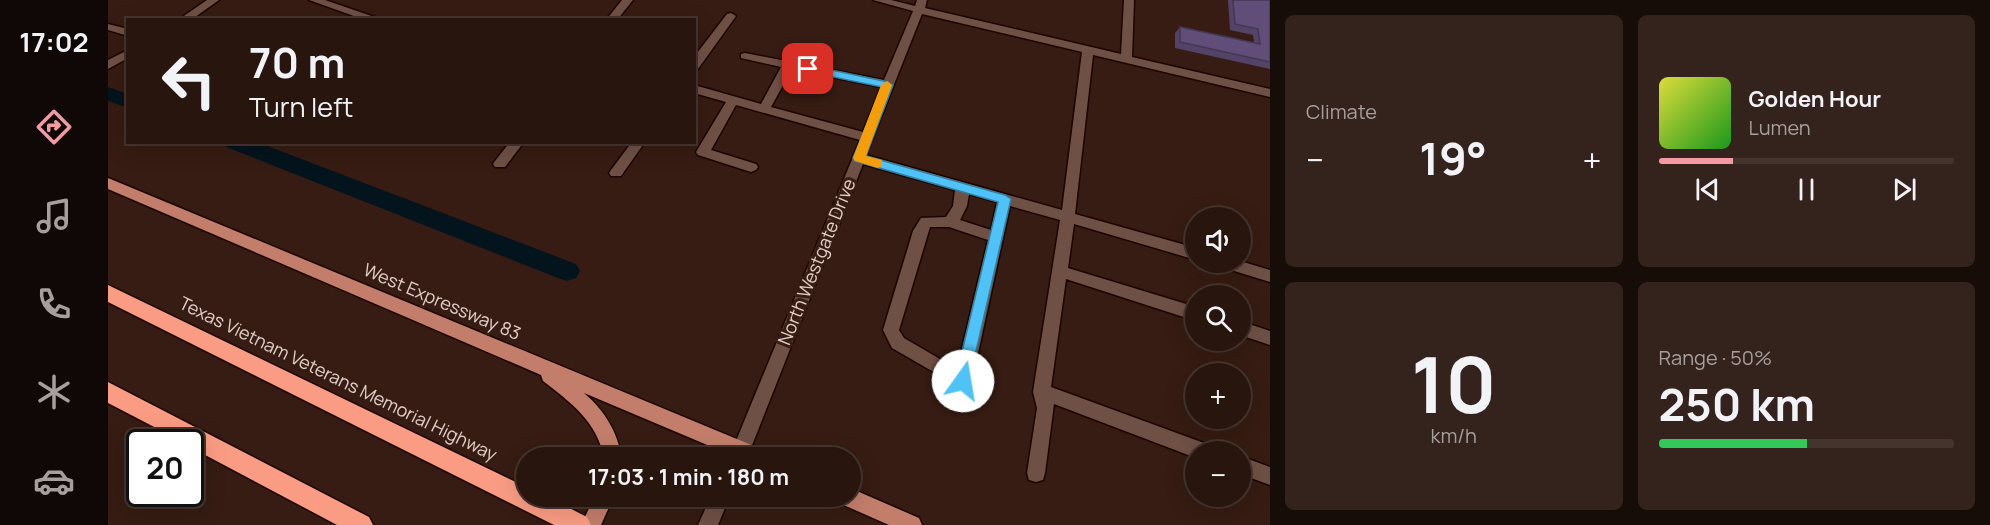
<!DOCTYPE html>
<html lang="en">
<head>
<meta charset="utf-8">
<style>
  :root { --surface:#28150e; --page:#34221c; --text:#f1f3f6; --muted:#a59f9e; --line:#44342e; --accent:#f49aa2 }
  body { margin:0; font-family:Manrope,sans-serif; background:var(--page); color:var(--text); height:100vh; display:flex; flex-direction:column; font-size:22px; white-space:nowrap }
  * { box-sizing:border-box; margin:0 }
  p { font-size:20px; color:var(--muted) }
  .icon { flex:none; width:33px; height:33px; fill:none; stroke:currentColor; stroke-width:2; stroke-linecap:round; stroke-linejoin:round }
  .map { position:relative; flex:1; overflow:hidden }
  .side { display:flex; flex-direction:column; gap:15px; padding:15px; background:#160c08; width:720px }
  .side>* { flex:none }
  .guide { position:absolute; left:18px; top:18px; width:570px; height:126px; border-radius:0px; box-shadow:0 6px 24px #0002,0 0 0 2px var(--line); background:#28150e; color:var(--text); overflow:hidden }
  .tools { position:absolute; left:1077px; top:207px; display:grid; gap:12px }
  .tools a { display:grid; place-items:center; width:66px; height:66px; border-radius:50%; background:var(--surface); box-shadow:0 6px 24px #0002,0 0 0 2px var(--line); font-size:30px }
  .speed { position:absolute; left:18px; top:429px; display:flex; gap:12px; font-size:30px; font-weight:700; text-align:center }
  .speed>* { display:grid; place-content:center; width:78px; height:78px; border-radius:50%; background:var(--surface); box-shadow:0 6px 24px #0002,0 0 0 2px var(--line); line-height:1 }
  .speed .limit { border:3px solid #111; border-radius:9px; background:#fff; color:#111 }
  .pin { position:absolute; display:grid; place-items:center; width:51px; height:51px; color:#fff; margin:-26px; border-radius:12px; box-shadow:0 3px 9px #0006 }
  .me { position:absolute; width:66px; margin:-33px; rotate:13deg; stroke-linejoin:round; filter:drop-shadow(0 0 4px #0008) }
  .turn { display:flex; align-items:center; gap:21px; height:126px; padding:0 24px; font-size:27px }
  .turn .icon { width:78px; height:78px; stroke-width:2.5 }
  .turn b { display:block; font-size:42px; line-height:51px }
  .big { font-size:45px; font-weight:700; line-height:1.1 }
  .side .widget { flex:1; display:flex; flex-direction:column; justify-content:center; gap:9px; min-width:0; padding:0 21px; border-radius:9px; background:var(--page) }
  .side .dial { align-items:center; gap:0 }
  .dial b { font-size:78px; line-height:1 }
  .song { display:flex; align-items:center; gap:18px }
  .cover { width:72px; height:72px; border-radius:9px; background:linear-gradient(135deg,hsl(60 70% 55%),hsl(120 70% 35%)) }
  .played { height:6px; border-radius:3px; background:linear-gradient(90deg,var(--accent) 25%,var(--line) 25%) }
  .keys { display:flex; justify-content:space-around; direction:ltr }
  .heat { display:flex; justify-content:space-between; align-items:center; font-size:33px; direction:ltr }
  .charge { height:9px; border-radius:4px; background:linear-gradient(90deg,#34c759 50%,var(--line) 0) }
  .side .tiles { flex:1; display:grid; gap:15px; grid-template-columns:repeat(2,1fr) }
  .trip { position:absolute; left:408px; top:447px; width:345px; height:60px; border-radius:30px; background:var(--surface); box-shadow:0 6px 24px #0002,0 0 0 2px var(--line); font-weight:700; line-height:60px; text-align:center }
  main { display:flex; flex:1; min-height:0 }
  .dock { display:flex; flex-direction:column; width:108px; justify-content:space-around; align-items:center; background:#100806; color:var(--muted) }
  .dock .icon { width:42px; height:42px }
  .dock .current { color:var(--accent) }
  .dock b { font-size:27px; color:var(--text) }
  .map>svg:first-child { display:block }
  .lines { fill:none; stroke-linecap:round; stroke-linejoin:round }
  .canal { fill:#04141c; fill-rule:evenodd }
  .minor-casing { stroke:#1c0501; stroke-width:3 }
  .major-casing { stroke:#1c0501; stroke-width:3 }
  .highway-casing { stroke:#1c0501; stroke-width:3 }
  .minor { fill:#6f5045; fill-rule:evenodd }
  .major { fill:#c27e6b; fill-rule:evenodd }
  .highway { fill:#fa9c84; fill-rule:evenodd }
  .wall { fill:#534367 }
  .building { fill:#604e78; stroke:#433754; stroke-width:1.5 }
  .route { fill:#4fc3f7; stroke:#337fa1; stroke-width:1.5 }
  .slow { fill:#f59e0b }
  .labels { text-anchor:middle; stroke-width:6; stroke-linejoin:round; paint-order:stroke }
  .street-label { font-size:18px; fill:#e1cec8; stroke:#361c12 }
</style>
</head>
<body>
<main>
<nav class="dock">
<b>17:02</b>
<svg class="icon current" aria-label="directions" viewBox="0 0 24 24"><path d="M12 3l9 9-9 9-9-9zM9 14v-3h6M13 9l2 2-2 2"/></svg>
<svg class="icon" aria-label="music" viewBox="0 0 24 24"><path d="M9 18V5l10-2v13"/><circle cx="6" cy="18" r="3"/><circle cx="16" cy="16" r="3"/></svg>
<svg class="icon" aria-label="phone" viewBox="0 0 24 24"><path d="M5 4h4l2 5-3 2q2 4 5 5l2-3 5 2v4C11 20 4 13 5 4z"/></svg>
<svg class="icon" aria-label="climate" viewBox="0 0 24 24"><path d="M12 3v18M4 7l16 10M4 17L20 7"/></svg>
<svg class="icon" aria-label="car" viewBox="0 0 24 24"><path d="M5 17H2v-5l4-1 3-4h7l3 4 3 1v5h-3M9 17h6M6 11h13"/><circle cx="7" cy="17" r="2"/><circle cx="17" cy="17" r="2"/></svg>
</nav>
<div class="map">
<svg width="1162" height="525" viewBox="0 0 1162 525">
  <rect width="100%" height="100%" fill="#361c12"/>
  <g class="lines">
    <g class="canal">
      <path d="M 0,87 L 20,94 L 20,108 L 0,101 Z"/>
      <path d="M 115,142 L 149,142 L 468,264 L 472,271 L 468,278 L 459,281 L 450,278 L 118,147 Z"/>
    </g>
    <defs>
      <g id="minor">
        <path d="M 99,0 L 111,0 L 83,20 L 70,20 Z"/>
        <path d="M 201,0 L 217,0 L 275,20 L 257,20 Z"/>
        <path d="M 514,0 L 525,0 L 509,20 L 498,20 Z"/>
        <path d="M 765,0 L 783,0 L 807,6 L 809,0 L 819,0 L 817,8 L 1013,54 L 1016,0 L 1026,0 L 1024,57 L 1162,89 L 1162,97 L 985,55 L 967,214 L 1088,248 L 1088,260 L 966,224 L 960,268 L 1088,307 L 1088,321 L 958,279 L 943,387 L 1096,443 L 1102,446 L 1105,452 L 1088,452 L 1088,458 L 946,404 L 937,473 L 935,480 L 928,482 L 921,480 L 919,473 L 929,408 L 925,392 L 952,220 L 902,206 L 864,381 L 861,386 L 855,389 L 784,348 L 775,330 L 805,231 L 813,218 L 838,217 L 845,206 L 847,190 L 755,164 L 639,458 L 621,458 L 752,140 L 628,105 L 603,150 L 648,164 L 650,167 L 648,170 L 643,172 L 590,155 L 588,152 L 618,102 L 586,93 L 586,85 L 653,104 L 673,67 L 633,58 L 633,54 L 637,53 L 776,80 L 805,11 ZM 814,14 L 974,52 L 954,210 L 758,155 ZM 684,69 L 773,87 L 755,132 L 663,107 ZM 861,194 L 889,202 L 883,230 L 852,220 L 859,206 ZM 822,227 L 841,227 L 880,240 L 849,369 L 796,338 L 791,330 Z"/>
        <path d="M 623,13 L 628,16 L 590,69 L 586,69 L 586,57 L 619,14 Z"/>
        <path d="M 0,24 L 20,29 L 20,36 L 0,30 Z"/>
        <path d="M 20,50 L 20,58 L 0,69 L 0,60 Z"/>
        <path d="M 402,142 L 416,142 L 397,167 L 387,167 L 385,164 L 387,161 Z"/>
        <path d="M 524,142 L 537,142 L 513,176 L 503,176 L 501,173 L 503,170 Z"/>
        <path d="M 1132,261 L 1162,270 L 1162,282 L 1110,266 L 1108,262 Z"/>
        <path d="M 1132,321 L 1162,331 L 1162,345 L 1132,335 Z"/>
        <path d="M 1132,456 L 1162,467 L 1162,485 L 1132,474 Z"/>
        <path d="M 603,496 L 622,496 L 610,525 L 590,525 Z"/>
      </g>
      <g id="major">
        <path d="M 0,178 L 660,452 L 662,458 L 630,458 L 476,393 C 497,411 509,431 514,458 L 496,458 C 489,421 463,403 435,381 L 433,375 L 0,189 Z"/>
        <path d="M 742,488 L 811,518 L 814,525 L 781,525 L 731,503 L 729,496 L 742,496 Z"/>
        <path d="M 487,496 L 506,496 L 493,525 L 473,525 Z"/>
      </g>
      <g id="highway">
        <path d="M 0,285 L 418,487 L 418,496 L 438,496 L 479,517 L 483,525 L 446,525 L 0,302 Z"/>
        <path d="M 0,382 L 261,517 L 265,525 L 229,525 L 82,447 L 82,442 L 75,442 L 0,403 Z"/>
      </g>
    </defs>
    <use href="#minor" class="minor-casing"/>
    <use href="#major" class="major-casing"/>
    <use href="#highway" class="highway-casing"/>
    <use href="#minor" class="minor"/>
    <use href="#major" class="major"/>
    <use href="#highway" class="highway"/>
  </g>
  <path class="wall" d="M 1120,0 L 1162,0 L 1162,69 L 1067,48 L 1067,33 L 1072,27 L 1146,43 L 1145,35 L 1122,30 Z"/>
  <path class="building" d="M 1125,0 L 1162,0 L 1162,62 L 1072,42 L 1072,27 L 1152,44 L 1150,29 L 1127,24 Z"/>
  <path class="route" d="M 700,65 L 780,82 L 785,85 L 758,156 L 897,195 L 903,199 L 860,386 L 855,388 L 849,386 L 847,381 L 890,202 L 747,161 L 745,158 L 774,87 L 696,71 L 696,66 Z"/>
  <path class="slow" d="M 779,81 L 784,85 L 758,156 L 774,160 L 774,166 L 770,168 L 747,161 L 745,158 L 773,85 Z"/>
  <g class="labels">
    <g class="street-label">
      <text transform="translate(709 262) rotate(-68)" y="6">North Westgate Drive</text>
      <text transform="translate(334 302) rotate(23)" y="6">West Expressway 83</text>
      <text transform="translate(230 379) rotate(26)" y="6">Texas Vietnam Veterans Memorial Highway</text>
    </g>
  </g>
</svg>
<div class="tools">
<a><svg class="icon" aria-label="sound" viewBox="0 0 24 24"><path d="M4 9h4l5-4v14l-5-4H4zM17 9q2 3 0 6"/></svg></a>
<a><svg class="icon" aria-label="search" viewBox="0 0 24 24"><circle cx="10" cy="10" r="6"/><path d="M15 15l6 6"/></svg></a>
<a>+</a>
<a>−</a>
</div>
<div class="speed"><div class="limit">20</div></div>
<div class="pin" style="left:700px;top:69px;background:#d93025"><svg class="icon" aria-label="arrive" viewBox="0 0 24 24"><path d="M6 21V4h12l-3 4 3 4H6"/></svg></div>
<svg class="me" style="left:855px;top:381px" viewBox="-20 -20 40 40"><circle r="19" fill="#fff"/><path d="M0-13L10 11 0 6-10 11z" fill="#4fc3f7"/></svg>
<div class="trip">17:03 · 1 min · 180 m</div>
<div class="guide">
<div class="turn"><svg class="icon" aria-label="left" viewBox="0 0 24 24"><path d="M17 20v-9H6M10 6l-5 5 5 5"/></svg><div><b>70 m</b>Turn left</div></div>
</div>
</div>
<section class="side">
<div class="tiles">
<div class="widget"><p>Climate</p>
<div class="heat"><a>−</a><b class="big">19°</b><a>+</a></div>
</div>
<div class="widget">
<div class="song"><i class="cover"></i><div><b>Golden Hour</b><p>Lumen</p></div></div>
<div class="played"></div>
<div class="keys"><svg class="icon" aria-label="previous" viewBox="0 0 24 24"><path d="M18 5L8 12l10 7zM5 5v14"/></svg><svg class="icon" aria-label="pause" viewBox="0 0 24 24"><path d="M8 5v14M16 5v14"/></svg><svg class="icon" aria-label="next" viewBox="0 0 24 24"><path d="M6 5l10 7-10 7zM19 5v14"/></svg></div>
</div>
<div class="widget dial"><b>10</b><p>km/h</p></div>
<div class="widget"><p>Range · 50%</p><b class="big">250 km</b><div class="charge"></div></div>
</div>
</section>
</main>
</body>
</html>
